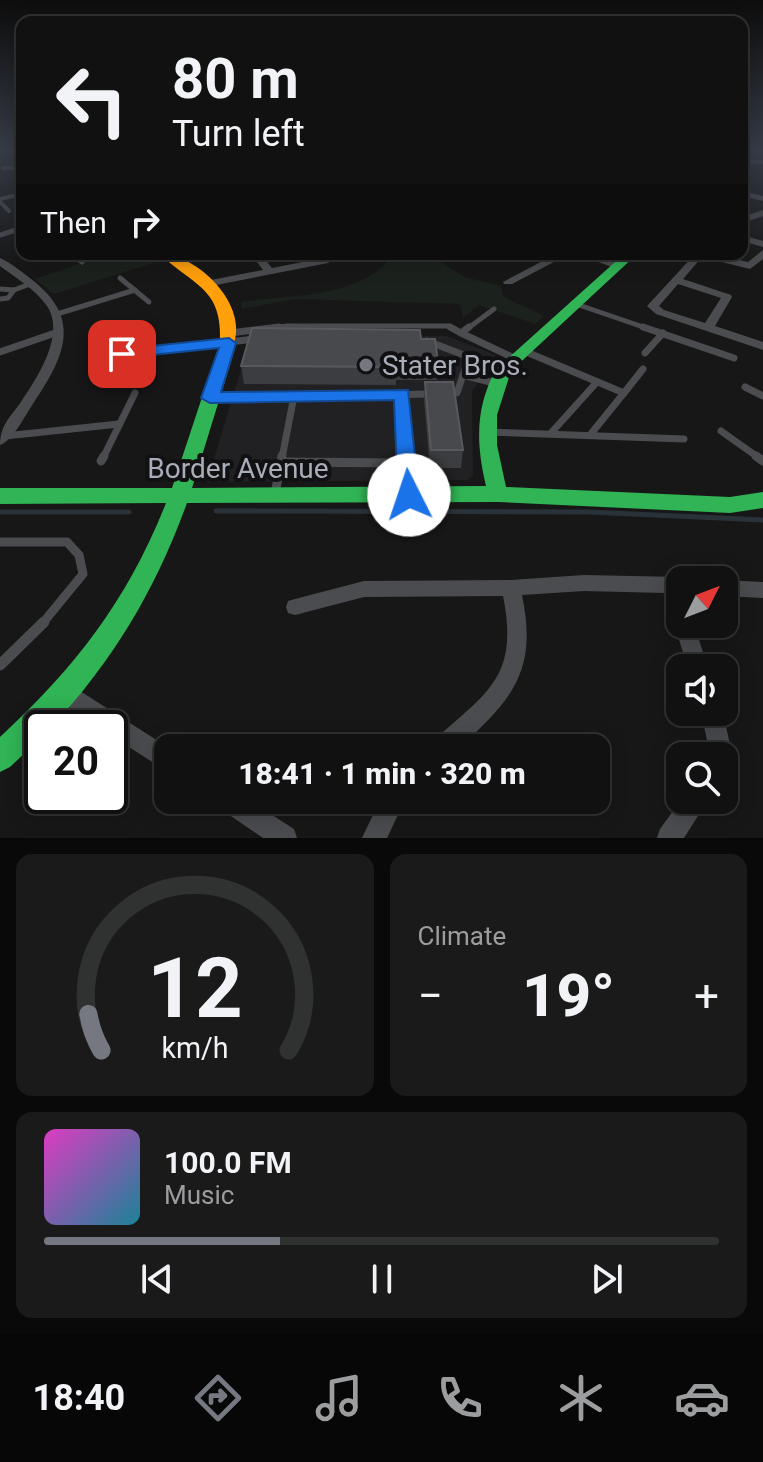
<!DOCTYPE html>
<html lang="en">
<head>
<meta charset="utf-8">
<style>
  :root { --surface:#111; --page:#1a1a1a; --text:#f1f3f6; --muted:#9c9d9f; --line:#303131; --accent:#757880 }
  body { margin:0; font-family:Roboto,sans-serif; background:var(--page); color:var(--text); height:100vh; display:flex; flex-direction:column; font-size:30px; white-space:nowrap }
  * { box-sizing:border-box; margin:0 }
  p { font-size:26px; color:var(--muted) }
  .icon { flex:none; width:44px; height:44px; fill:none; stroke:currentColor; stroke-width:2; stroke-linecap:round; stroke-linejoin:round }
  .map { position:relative; height:838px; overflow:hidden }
  .panel { display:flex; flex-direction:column; gap:16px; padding:16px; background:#090909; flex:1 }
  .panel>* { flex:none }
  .guide { position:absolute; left:16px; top:16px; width:732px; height:244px; border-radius:16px; box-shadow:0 4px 20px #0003,0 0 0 2px var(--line); background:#111; color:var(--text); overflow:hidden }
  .needle { width:52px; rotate:48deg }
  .buttons { position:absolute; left:666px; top:566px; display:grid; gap:16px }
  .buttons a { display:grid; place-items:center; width:72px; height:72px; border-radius:16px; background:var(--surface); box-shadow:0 4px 20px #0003,0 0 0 2px var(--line); font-size:40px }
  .speed { position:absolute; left:24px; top:710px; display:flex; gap:16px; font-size:40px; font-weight:700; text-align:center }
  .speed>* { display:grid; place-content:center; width:104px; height:104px; border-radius:50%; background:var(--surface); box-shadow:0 4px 20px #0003,0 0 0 2px var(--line); line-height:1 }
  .speed .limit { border:4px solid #111; border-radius:12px; background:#fff; color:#111 }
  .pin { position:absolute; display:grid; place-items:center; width:68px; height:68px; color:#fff; margin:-34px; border-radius:16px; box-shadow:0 4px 12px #0006 }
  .me { position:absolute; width:88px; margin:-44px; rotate:356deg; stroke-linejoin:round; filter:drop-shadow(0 0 6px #0008) }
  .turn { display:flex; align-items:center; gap:28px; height:168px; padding:0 24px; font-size:36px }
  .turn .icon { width:104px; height:104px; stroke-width:2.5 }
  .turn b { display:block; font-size:56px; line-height:68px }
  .then { display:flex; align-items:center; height:76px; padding:0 24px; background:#0003; gap:16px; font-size:30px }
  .big { font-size:60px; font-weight:800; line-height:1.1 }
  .panel .widget { flex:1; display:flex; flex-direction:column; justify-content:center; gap:12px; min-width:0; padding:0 28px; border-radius:16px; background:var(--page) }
  .panel .dial { align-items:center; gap:0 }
  .dial svg { height:208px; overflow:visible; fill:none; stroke:var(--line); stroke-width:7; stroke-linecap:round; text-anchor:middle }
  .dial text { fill:var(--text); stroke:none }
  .song { display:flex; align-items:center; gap:24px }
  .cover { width:96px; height:96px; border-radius:12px; background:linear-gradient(135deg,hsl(310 70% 55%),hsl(190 70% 35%)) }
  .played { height:8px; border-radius:4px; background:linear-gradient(90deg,var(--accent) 35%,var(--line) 35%) }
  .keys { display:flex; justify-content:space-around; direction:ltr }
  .heat { display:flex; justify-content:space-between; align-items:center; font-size:44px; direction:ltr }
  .panel .tiles { flex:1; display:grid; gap:16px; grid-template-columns:1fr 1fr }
  .widget:last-child { grid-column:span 2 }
  .trip { position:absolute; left:154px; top:734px; width:456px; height:80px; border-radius:16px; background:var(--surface); box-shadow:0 4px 20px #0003,0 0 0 2px var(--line); font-weight:800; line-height:80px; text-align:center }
  .menu { display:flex; height:128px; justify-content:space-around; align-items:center; background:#070707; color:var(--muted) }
  .menu .icon { width:56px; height:56px }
  .menu .current { color:var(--accent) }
  .menu b { font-size:36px; color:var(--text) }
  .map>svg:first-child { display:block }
  .built { fill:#212124 }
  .green { fill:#1b211c }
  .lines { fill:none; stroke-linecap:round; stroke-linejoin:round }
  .stream { stroke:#2a3239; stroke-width:5 }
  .lane-far4 { stroke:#4b4c50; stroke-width:4 }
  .lane-far3 { stroke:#4b4c50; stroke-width:5 }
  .lane-far2 { stroke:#4b4c50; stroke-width:7 }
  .lane-far1 { stroke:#4b4c50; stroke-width:9 }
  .lane { stroke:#4b4c50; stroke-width:11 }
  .street { fill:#4b4c50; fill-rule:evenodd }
  .fast { fill:#30b455; fill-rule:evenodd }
  .slow { fill:#ff9f0a; fill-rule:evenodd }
  .wall { fill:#3c3d40 }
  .building { fill:#48494d; stroke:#57595e; stroke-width:2 }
  .route { fill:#1a73e8; stroke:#114b97; stroke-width:2 }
  .poi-dot { fill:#757880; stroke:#111113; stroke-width:3 }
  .labels { text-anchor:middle; stroke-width:8; stroke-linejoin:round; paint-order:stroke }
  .poi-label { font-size:28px; fill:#a8adb8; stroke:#111113; text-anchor:start }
  .street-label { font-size:28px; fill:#a8adb8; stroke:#111113 }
</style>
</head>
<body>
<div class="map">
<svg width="763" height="838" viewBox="0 0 763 838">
  <rect width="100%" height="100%" fill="#171717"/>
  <path class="built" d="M 251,336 L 447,336 L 498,356 L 472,391 L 473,476 L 467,480 L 207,482 Z"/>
  <g class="green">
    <path d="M 108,254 L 154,254 L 163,260 L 54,294 L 35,279 Z"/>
    <path d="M 383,254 L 427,254 L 465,277 L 501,286 L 503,296 L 544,316 L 535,324 L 479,305 L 463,318 L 460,304 L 296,299 L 242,309 L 241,302 C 286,295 353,298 386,263 Z"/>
  </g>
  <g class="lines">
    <g class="stream">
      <path d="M 216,511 L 590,512 L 763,520"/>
      <path d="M 0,512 L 129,512"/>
    </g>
    <g class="lane-far4">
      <path d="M 3,168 L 22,168"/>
      <path d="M 0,199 L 22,194"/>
      <path d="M 0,202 L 9,211"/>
      <path d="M 18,229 L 22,228"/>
    </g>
    <g class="lane-far3">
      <path d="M 0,235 L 22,228"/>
      <path d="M 70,254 L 82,262"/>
      <path d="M 120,278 L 149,302"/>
      <path d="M 0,289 L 14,290 L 30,284"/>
      <path d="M 0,299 L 8,298 L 14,290"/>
      <path d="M 576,304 L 649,329"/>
      <path d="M 57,314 L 135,290"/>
      <path d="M 263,329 L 287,326 L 448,326 L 454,329"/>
      <path d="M 467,329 L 494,309"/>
    </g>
    <g class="lane-far2">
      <path d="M 450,327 L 461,333 L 469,327"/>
      <path d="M 643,327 L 734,358"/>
      <path d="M 230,333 L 279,327"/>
      <path d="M 461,333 L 516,359"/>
      <path d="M 427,341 L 469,357 L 463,375 L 494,383"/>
      <path d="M 524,351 L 624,393 L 643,369"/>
      <path d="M 0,352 L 58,332"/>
      <path d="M 645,353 L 663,333"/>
      <path d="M 122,354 L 255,339"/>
      <path d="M 116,381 L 129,327"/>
      <path d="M 745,387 L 763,396"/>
      <path d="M 447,393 L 457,393 L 463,375"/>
      <path d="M 402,394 L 406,458"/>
      <path d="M 215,398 L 430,394"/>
      <path d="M 721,431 L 759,458"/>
      <path d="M 487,432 L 684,439"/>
      <path d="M 551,433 L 597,382"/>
      <path d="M 590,435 L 624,393"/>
      <path d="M 5,436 L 119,424"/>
      <path d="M 103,458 L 135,393"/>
      <path d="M 282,458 L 294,396"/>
    </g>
    <g class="lane-far1">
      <path d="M 406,456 L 408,493"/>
      <path d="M 756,456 L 763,461"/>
      <path d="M 101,461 L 104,456"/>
      <path d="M 282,462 L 406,463"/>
      <path d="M 275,494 L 282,456"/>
      <path d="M 0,542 L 67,542 L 79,555 L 83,574 L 42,624"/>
    </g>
    <path class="lane" d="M 0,665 L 44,622"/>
    <g class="street">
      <rect x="0" y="151" width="22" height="3"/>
      <rect x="742" y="160" width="21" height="4"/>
      <path d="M 742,191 L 763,196 L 763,201 L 742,196 Z"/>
      <path d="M 763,210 L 763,216 L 742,223 L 742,217 Z"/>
      <path d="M 742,235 L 763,241 L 763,247 L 742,241 Z"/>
      <path d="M 763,250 L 763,259 L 750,269 L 702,257 L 683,279 L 731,295 L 732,297 L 715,326 L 763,342 L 763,350 L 656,314 L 647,306 L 695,254 L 712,254 L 748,262 ZM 678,284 L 721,298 L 705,323 L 664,310 L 659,306 Z"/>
      <path d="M 251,254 L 261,254 L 272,268 L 328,257 L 333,260 L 328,263 L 211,286 L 206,283 L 211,280 L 263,270 Z"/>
      <path d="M 556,254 L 569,254 L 512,284 L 504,284 L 503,282 Z"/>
      <path d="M 578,254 L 592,254 L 623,266 L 614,268 Z"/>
      <path d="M 0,258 C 11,263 21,271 31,279 C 85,320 63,359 31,407 C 23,419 13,440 0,445 C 0,426 10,417 21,402 C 37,378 66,335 47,306 C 35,289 16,278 0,266 Z"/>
      <path d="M 584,575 L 680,577 L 686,579 L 680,580 L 680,624 L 694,624 L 708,668 L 688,668 L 674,624 L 677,618 L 673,617 L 665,593 L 584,591 L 522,595 C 538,672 512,699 459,748 L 431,748 L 434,740 C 489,691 519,676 503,596 L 364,597 L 295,615 L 288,613 L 286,607 L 288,601 L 295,599 L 364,581 L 511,580 Z"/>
      <path d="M 724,580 L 763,582 L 763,598 L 724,596 Z"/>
      <path d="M 66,682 L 169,748 L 168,772 L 110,735 L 110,728 L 99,728 L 59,700 L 55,693 L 59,686 Z"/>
      <path d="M 701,712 L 723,712 L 730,745 L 725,764 L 724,756 L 706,756 L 708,745 Z"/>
      <path d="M 215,800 L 249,800 L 294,829 L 297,838 L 263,838 L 219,808 Z"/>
      <path d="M 380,800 L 405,800 L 387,838 L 362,838 Z"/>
      <path d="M 681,800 L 708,800 L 684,838 L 657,838 L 660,829 Z"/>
    </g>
    <path class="fast" d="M 624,254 L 637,254 L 511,371 L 497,415 L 497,445 L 506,487 L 730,497 L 763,492 L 763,508 L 730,513 L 498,502 L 187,503 C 155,591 114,659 51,728 L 42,728 L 42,737 L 10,767 L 0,772 L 0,737 C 76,667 128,599 166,503 L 0,504 L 0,488 L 172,488 L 220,343 L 228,338 L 236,343 L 233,355 L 192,488 L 486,486 C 476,444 475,408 496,369 Z"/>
    <path class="slow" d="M 160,254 C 198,254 250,306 233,346 L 223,346 L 220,343 C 223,287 193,286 160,254 Z"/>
  </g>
  <g class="wall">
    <path d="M 421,339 L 438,362 L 437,380 L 396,380 L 396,385 L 244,384 L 241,366 Z"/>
    <path d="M 425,382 L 463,450 L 461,468 L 430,468 L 424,400 Z"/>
  </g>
  <g class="building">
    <path d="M 252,328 L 420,330 L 421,339 L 435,339 L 438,362 L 396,362 L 396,367 L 241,366 Z"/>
    <path d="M 425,382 L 453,382 L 463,450 L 431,450 Z"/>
  </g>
  <linearGradient id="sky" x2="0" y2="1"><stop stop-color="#0d0d0d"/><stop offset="0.56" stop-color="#363c47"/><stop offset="1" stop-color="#363c47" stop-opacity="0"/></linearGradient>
  <rect width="763" height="268" fill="url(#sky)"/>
  <path class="route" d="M 229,338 L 236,343 L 221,392 L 408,390 L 419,495 L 416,501 L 401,501 L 398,495 L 394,400 L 210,403 L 201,398 L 219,348 L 122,358 L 114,354 L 122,349 Z"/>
  <circle class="poi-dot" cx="366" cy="365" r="8"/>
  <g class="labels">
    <g class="poi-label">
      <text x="382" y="375">Stater Bros.</text>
    </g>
    <g class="street-label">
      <text x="238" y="478">Border Avenue</text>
    </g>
  </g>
</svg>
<div class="buttons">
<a><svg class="needle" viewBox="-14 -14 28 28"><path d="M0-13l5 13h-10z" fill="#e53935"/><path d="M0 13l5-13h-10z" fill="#9c9d9f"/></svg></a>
<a><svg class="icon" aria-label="sound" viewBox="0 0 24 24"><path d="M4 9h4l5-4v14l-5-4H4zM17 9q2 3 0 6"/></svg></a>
<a><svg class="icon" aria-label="search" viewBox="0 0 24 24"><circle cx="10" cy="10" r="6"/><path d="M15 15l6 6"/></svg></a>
</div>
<div class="speed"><div class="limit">20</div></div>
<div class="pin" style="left:122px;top:354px;background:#d93025"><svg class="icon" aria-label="arrive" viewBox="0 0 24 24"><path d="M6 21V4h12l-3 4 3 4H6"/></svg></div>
<svg class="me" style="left:409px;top:495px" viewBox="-20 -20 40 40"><circle r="19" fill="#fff"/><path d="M0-13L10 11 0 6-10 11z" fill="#1a73e8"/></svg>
<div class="trip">18:41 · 1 min · 320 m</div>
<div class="guide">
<div class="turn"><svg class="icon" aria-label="left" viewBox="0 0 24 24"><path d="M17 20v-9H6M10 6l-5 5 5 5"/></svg><div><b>80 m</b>Turn left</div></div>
<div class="then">Then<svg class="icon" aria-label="right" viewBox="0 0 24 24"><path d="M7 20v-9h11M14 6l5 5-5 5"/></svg></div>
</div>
</div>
<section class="panel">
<div class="tiles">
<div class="widget dial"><svg viewBox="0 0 100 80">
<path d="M14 69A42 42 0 1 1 86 69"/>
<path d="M14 69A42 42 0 0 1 9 55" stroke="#757880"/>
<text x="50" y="56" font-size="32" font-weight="700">12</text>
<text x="50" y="72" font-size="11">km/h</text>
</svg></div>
<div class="widget"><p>Climate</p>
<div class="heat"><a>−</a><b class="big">19°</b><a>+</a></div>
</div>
<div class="widget">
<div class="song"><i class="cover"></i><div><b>100.0 FM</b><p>Music</p></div></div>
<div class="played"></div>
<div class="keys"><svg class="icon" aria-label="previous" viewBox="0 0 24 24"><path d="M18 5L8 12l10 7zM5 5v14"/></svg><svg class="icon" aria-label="pause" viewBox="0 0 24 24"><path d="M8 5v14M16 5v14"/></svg><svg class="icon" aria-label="next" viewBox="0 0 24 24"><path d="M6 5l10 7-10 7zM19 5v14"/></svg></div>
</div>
</div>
</section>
<nav class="menu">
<b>18:40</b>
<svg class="icon current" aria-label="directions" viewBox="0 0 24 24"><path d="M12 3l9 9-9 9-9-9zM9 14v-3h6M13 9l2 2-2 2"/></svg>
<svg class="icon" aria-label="music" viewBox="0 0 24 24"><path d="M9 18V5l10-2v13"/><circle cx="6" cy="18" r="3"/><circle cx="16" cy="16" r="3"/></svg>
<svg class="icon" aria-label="phone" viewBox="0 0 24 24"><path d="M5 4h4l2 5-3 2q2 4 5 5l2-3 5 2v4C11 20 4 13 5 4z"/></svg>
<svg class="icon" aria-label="climate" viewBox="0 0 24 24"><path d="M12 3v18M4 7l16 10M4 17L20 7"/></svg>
<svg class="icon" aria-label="car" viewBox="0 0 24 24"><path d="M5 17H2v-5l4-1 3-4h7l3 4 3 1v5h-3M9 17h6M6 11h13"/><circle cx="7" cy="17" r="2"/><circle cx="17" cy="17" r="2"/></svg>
</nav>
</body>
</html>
